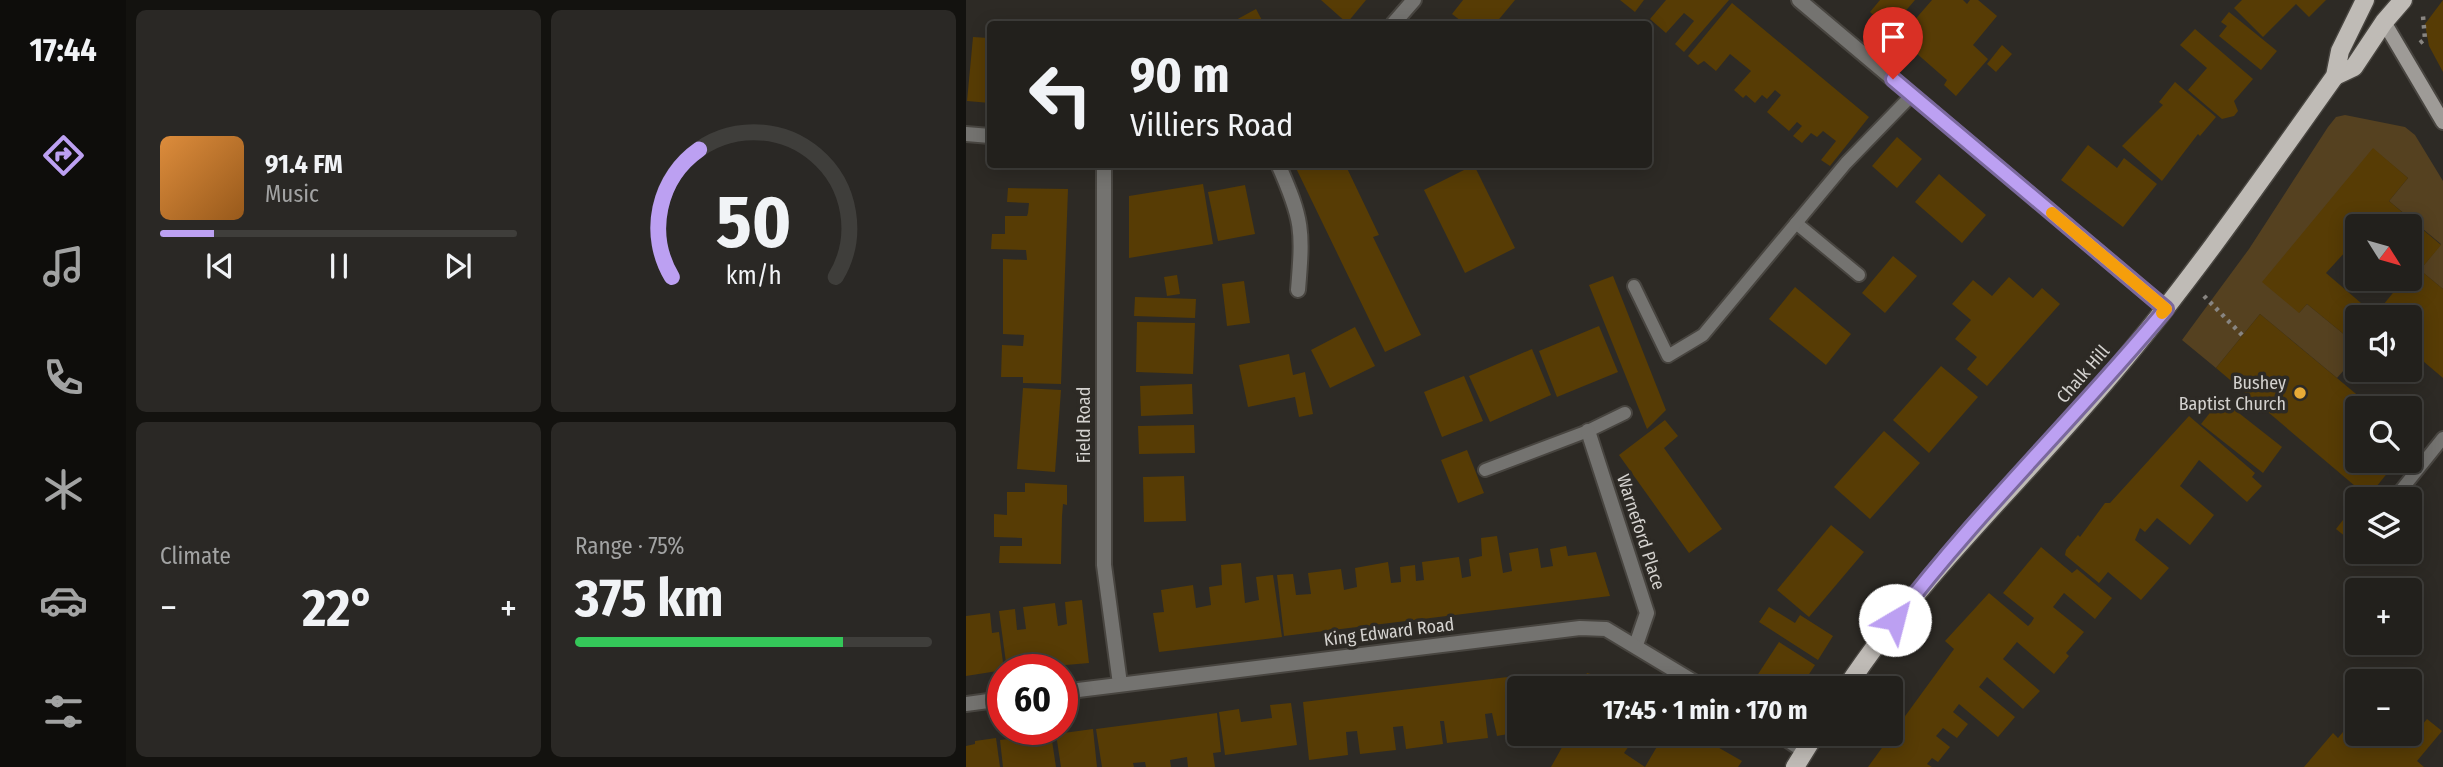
<!DOCTYPE html>
<html lang="en">
<head>
<meta charset="utf-8">
<style>
  :root { --surface:#22201c; --page:#2a2825; --text:#f1f3f6; --muted:#a2a3a3; --line:#3f3e3b; --accent:#bca0f2 }
  body { margin:0; font-family:"Fira Sans Condensed",sans-serif; background:var(--page); color:var(--text); height:100vh; display:flex; flex-direction:column; font-size:26px; white-space:nowrap }
  * { box-sizing:border-box; margin:0 }
  p { font-size:23px; color:var(--muted) }
  .icon { flex:none; width:38px; height:38px; fill:none; stroke:currentColor; stroke-width:2; stroke-linecap:round; stroke-linejoin:round }
  .map { position:relative; flex:1; overflow:hidden }
  .drawer { display:flex; flex-direction:column; gap:10px; padding:10px; background:#13120f; width:840px }
  .drawer>* { flex:none }
  .guide { position:absolute; left:21px; top:21px; width:665px; height:147px; border-radius:7px; box-shadow:0 4px 18px #0003,0 0 0 2px var(--line); background:#22201c; color:var(--text); overflow:hidden }
  .needle { width:46px; rotate:127deg }
  .buttons { position:absolute; left:1379px; top:214px; display:grid; gap:14px }
  .buttons a { display:grid; place-items:center; width:77px; height:77px; border-radius:7px; background:var(--surface); box-shadow:0 4px 18px #0003,0 0 0 2px var(--line); font-size:35px }
  .speed { position:absolute; left:21px; top:654px; display:flex; gap:14px; font-size:35px; font-weight:700; text-align:center }
  .speed>* { display:grid; place-content:center; width:91px; height:91px; border-radius:50%; background:var(--surface); box-shadow:0 4px 18px #0003,0 0 0 2px var(--line); line-height:1 }
  .speed .limit { border:10px solid #d22; background:#fff; color:#111 }
  .pin { position:absolute; display:grid; place-items:center; width:60px; height:60px; color:#fff; margin:-72px -30px; border-radius:50% 50% 50% 0; rotate:-45deg; box-shadow:0 0 7px #0007 }
  .pin .icon { rotate:45deg }
  .me { position:absolute; width:77px; margin:-38px; rotate:37deg; stroke-linejoin:round; filter:drop-shadow(0 0 5px #0008) }
  .turn { display:flex; align-items:center; gap:24px; height:147px; padding:0 28px; font-size:32px }
  .turn .icon { width:91px; height:91px; stroke-width:2.5 }
  .turn b { display:block; font-size:49px; line-height:60px }
  .big { font-size:52px; font-weight:700; line-height:1.1 }
  .drawer .tile { flex:1; display:flex; flex-direction:column; justify-content:center; gap:10px; min-width:0; padding:0 24px; border-radius:10px; background:var(--page) }
  .drawer .dial { align-items:center; gap:0 }
  .dial svg { height:182px; overflow:visible; fill:none; stroke:var(--line); stroke-width:7; stroke-linecap:round; text-anchor:middle }
  .dial text { fill:var(--text); stroke:none }
  .song { display:flex; align-items:center; gap:21px }
  .cover { width:84px; height:84px; border-radius:10px; background:linear-gradient(135deg,hsl(30 70% 55%),hsl(30 70% 35%)) }
  .played { height:7px; border-radius:4px; background:linear-gradient(90deg,var(--accent) 15%,var(--line) 15%) }
  .keys { display:flex; justify-content:space-around; direction:ltr }
  .heat { display:flex; justify-content:space-between; align-items:center; font-size:38px; direction:ltr }
  .charge { height:10px; border-radius:5px; background:linear-gradient(90deg,#34c759 75%,var(--line) 0) }
  .drawer .tiles { flex:1; display:grid; gap:10px; grid-template-columns:repeat(2,1fr) }
  .trip { position:absolute; left:541px; top:676px; width:396px; height:70px; border-radius:7px; background:var(--surface); box-shadow:0 4px 18px #0003,0 0 0 2px var(--line); font-weight:700; line-height:70px; text-align:center }
  main { display:flex; flex:1; min-height:0 }
  .tabs { display:flex; flex-direction:column; width:126px; justify-content:space-around; align-items:center; background:#0e0d0b; color:var(--muted) }
  .tabs .icon { width:49px; height:49px }
  .tabs .selected { color:var(--accent) }
  .tabs b { font-size:32px; color:var(--text) }
  .map>svg:first-child { display:block }
  .green { fill:#554120 }
  .building { fill:#573c05; fill-rule:evenodd }
  .lines { fill:none; stroke-linecap:round; stroke-linejoin:round }
  .lane-casing { stroke:#484540; stroke-width:16 }
  .street-casing { stroke:#484540; stroke-width:18 }
  .secondary-casing { stroke:#484540; stroke-width:18 }
  .primary-casing { stroke:#484540; stroke-width:21 }
  .path { stroke:#888581; stroke-width:4.5; stroke-dasharray:3.5 5; stroke-linecap:butt }
  .lane { stroke:#747370; stroke-width:12 }
  .street { stroke:#747370; stroke-width:14 }
  .secondary { stroke:#9e9b97; stroke-width:14 }
  .primary { stroke:#bfbbb6; stroke-width:18 }
  .route-casing { stroke:#7a689d; stroke-width:18 }
  .route { stroke:#bca0f2; stroke-width:12 }
  .slow { stroke:#f59e0b; stroke-width:12 }
  .poi-dot { fill:#e8ab37; stroke:#2d2a25; stroke-width:2.5 }
  .labels { text-anchor:middle; stroke-width:7; stroke-linejoin:round; paint-order:stroke }
  .street-label { font-size:18px; fill:#d4d2cf; stroke:#2d2a25 }
  .poi-label { font-size:18px; fill:#d4d2cf; stroke:#2d2a25; text-anchor:end }
</style>
</head>
<body>
<main>
<nav class="tabs">
<b>17:44</b>
<svg class="icon selected" aria-label="directions" viewBox="0 0 24 24"><path d="M12 3l9 9-9 9-9-9zM9 14v-3h6M13 9l2 2-2 2"/></svg>
<svg class="icon" aria-label="music" viewBox="0 0 24 24"><path d="M9 18V5l10-2v13"/><circle cx="6" cy="18" r="3"/><circle cx="16" cy="16" r="3"/></svg>
<svg class="icon" aria-label="phone" viewBox="0 0 24 24"><path d="M5 4h4l2 5-3 2q2 4 5 5l2-3 5 2v4C11 20 4 13 5 4z"/></svg>
<svg class="icon" aria-label="climate" viewBox="0 0 24 24"><path d="M12 3v18M4 7l16 10M4 17L20 7"/></svg>
<svg class="icon" aria-label="car" viewBox="0 0 24 24"><path d="M5 17H2v-5l4-1 3-4h7l3 4 3 1v5h-3M9 17h6M6 11h13"/><circle cx="7" cy="17" r="2"/><circle cx="17" cy="17" r="2"/></svg>
<svg class="icon" aria-label="filters" viewBox="0 0 24 24"><path d="M4 7h16M4 17h16"/><circle cx="9" cy="7" r="2"/><circle cx="15" cy="17" r="2"/></svg>
</nav>
<section class="drawer">
<div class="tiles">
<div class="tile">
<div class="song"><i class="cover"></i><div><b>91.4 FM</b><p>Music</p></div></div>
<div class="played"></div>
<div class="keys"><svg class="icon" aria-label="previous" viewBox="0 0 24 24"><path d="M18 5L8 12l10 7zM5 5v14"/></svg><svg class="icon" aria-label="pause" viewBox="0 0 24 24"><path d="M8 5v14M16 5v14"/></svg><svg class="icon" aria-label="next" viewBox="0 0 24 24"><path d="M6 5l10 7-10 7zM19 5v14"/></svg></div>
</div>
<div class="tile dial"><svg viewBox="0 0 100 80">
<path d="M14 69A42 42 0 1 1 86 69"/>
<path d="M14 69A42 42 0 0 1 26 13" stroke="#bca0f2"/>
<text x="50" y="56" font-size="32" font-weight="700">50</text>
<text x="50" y="72" font-size="11">km/h</text>
</svg></div>
<div class="tile"><p>Climate</p>
<div class="heat"><a>−</a><b class="big">22°</b><a>+</a></div>
</div>
<div class="tile"><p>Range · 75%</p><b class="big">375 km</b><div class="charge"></div></div>
</div>
</section>
<div class="map">
<svg width="1477" height="767" viewBox="0 0 1477 767">
  <rect width="100%" height="100%" fill="#2d2a25"/>
  <path class="green" d="M 1379,115 L 1439,127 L 1449,135 L 1477,181 L 1477,289 L 1454,270 L 1475,244 L 1423,201 L 1442,178 L 1407,149 L 1333,313 L 1341,304 L 1391,345 L 1391,355 L 1371,378 L 1294,314 L 1250,368 L 1216,340 L 1283,249 L 1362,127 L 1370,117 Z"/>
  <g class="building">
    <path d="M 355,0 L 400,0 L 381,23 Z"/>
    <path d="M 497,0 L 549,0 L 529,24 L 499,24 L 486,14 Z"/>
    <path d="M 654,0 L 678,0 L 669,12 Z"/>
    <path d="M 700,0 L 763,0 L 718,52 L 709,44 L 728,21 L 718,13 L 700,33 L 684,19 Z"/>
    <path d="M 914,0 L 949,0 L 924,29 L 904,12 Z"/>
    <path d="M 966,0 L 997,0 L 1001,4 L 1004,0 L 1012,0 L 1031,16 L 1007,45 L 1022,59 L 990,96 L 978,85 L 981,80 L 933,38 Z"/>
    <path d="M 1276,0 L 1360,0 L 1343,17 L 1330,4 L 1297,37 L 1268,8 Z"/>
    <path d="M 1477,0 L 1477,72 L 1463,46 L 1459,24 Z"/>
    <path d="M 766,3 L 903,117 L 864,166 L 855,160 L 870,141 L 857,131 L 851,137 L 845,133 L 836,143 L 827,136 L 836,126 L 831,122 L 823,131 L 801,112 L 815,95 L 809,90 L 801,99 L 796,95 L 789,103 L 780,95 L 777,98 L 768,90 L 785,71 L 764,54 L 750,71 L 738,61 L 732,65 L 722,56 Z"/>
    <path d="M 290,9 L 298,24 L 270,24 L 268,21 Z"/>
    <path d="M 1263,12 L 1311,51 L 1295,70 L 1253,36 L 1261,26 L 1255,22 Z"/>
    <path d="M 1229,29 L 1287,79 L 1268,101 L 1272,111 L 1268,116 L 1256,119 L 1222,90 L 1241,68 L 1214,45 Z"/>
    <path d="M 7,37 L 22,38 L 24,103 L 1,101 Z"/>
    <path d="M 1036,45 L 1046,54 L 1030,72 L 1021,64 Z"/>
    <path d="M 1209,82 L 1250,117 L 1234,136 L 1232,134 L 1196,181 L 1156,146 L 1197,105 L 1193,102 Z"/>
    <path d="M 931,137 L 956,159 L 931,188 L 906,166 Z"/>
    <path d="M 1122,145 L 1151,168 L 1158,158 L 1191,184 L 1157,227 L 1095,180 Z"/>
    <path d="M 1407,148 L 1442,178 L 1423,201 L 1475,245 L 1454,270 L 1477,289 L 1477,378 L 1444,350 L 1444,317 L 1391,317 L 1391,345 L 1341,304 L 1333,313 L 1296,282 ZM 1391,226 L 1444,226 L 1444,278 L 1439,278 L 1409,315 L 1360,273 L 1391,239 Z"/>
    <path d="M 328,164 L 379,164 L 413,235 L 407,237 L 455,335 L 419,352 Z"/>
    <path d="M 508,165 L 549,248 L 499,273 L 458,190 Z"/>
    <path d="M 973,174 L 1020,215 L 996,243 L 949,202 Z"/>
    <path d="M 237,184 L 247,244 L 163,258 L 163,196 Z"/>
    <path d="M 279,185 L 289,234 L 252,241 L 242,192 Z"/>
    <path d="M 42,188 L 102,189 L 95,384 L 57,383 L 57,377 L 35,377 L 36,345 L 57,346 L 58,335 L 37,334 L 37,259 L 61,260 L 60,250 L 25,249 L 26,234 L 39,234 L 39,216 L 61,216 L 62,213 L 63,203 L 41,202 Z"/>
    <path d="M 927,256 L 951,276 L 919,313 L 896,293 Z"/>
    <path d="M 211,275 L 214,294 L 201,296 L 198,277 Z"/>
    <path d="M 647,276 L 700,410 L 681,429 L 623,285 Z"/>
    <path d="M 1043,277 L 1067,298 L 1076,288 L 1094,304 L 1021,386 L 1001,369 L 1011,357 L 989,339 L 1005,320 L 986,304 L 1007,280 L 1026,296 Z"/>
    <path d="M 278,281 L 284,323 L 261,326 L 256,284 Z"/>
    <path d="M 829,287 L 885,334 L 860,365 L 803,319 Z"/>
    <path d="M 169,297 L 230,299 L 229,318 L 168,316 Z"/>
    <path d="M 1294,314 L 1407,408 L 1391,408 L 1391,460 L 1432,460 L 1402,497 L 1250,368 Z"/>
    <path d="M 171,322 L 229,323 L 227,374 L 170,372 Z"/>
    <path d="M 633,326 L 652,372 L 591,397 L 573,351 Z"/>
    <path d="M 389,327 L 409,366 L 364,388 L 345,350 Z"/>
    <path d="M 566,349 L 585,395 L 524,422 L 503,376 Z"/>
    <path d="M 323,354 L 327,375 L 339,372 L 347,414 L 333,417 L 329,397 L 282,407 L 273,365 Z"/>
    <path d="M 975,366 L 1012,397 L 963,453 L 927,420 Z"/>
    <path d="M 498,376 L 517,421 L 476,437 L 458,392 Z"/>
    <path d="M 226,384 L 227,414 L 175,416 L 174,386 Z"/>
    <path d="M 57,388 L 95,390 L 89,472 L 51,469 Z"/>
    <path d="M 1255,399 L 1316,447 L 1297,473 L 1235,424 Z"/>
    <path d="M 1223,416 L 1289,473 L 1286,477 L 1296,486 L 1281,502 L 1233,460 L 1214,486 L 1248,515 L 1224,545 L 1191,518 L 1179,532 L 1174,528 L 1169,540 L 1203,568 L 1175,600 L 1142,572 L 1133,583 L 1099,555 L 1100,550 L 1112,535 L 1114,537 L 1139,503 L 1144,503 Z"/>
    <path d="M 699,420 L 712,436 L 698,448 L 756,529 L 723,553 L 653,455 Z"/>
    <path d="M 228,425 L 229,453 L 173,454 L 172,426 Z"/>
    <path d="M 918,431 L 954,463 L 904,519 L 868,487 Z"/>
    <path d="M 501,450 L 518,493 L 492,503 L 475,460 Z"/>
    <path d="M 218,476 L 220,521 L 178,522 L 177,477 Z"/>
    <path d="M 59,483 L 101,485 L 101,505 L 97,504 L 96,516 L 95,564 L 33,563 L 34,546 L 56,546 L 56,538 L 28,537 L 28,514 L 41,515 L 41,492 L 59,492 Z"/>
    <path d="M 1391,502 L 1391,546 L 1370,529 Z"/>
    <path d="M 865,525 L 898,552 L 843,617 L 811,590 Z"/>
    <path d="M 531,536 L 537,573 L 546,571 L 543,553 L 572,548 L 575,568 L 587,566 L 584,549 L 600,546 L 602,556 L 630,552 L 644,596 L 318,636 L 311,575 L 327,574 L 330,595 L 345,594 L 342,573 L 375,569 L 378,590 L 391,587 L 389,568 L 422,562 L 425,583 L 435,582 L 434,567 L 449,565 L 450,581 L 458,580 L 456,562 L 493,557 L 496,578 L 501,577 L 505,576 L 503,559 L 516,556 L 515,538 Z"/>
    <path d="M 1075,547 L 1106,573 L 1111,569 L 1146,598 L 1129,619 L 1098,593 L 1087,607 L 1118,632 L 1100,653 L 1103,656 L 1088,674 L 1051,642 L 1037,659 L 1074,691 L 1057,709 L 1021,677 L 1013,687 L 1049,717 L 1032,737 L 993,704 L 987,712 L 1002,724 L 991,738 L 977,728 L 970,736 L 984,747 L 972,762 L 966,758 L 961,764 L 966,767 L 902,767 L 988,649 L 979,641 L 1023,593 L 1062,626 L 1065,623 L 1068,618 L 1037,593 Z"/>
    <path d="M 1398,551 L 1412,551 L 1407,558 Z"/>
    <path d="M 275,563 L 279,603 L 293,600 L 290,577 L 307,575 L 316,637 L 193,652 L 187,613 L 198,612 L 195,590 L 227,585 L 230,608 L 245,605 L 243,587 L 256,585 L 255,565 Z"/>
    <path d="M 116,600 L 123,663 L 41,670 L 33,611 L 49,609 L 51,630 L 60,629 L 57,607 L 89,603 L 92,626 L 97,625 L 101,624 L 99,602 Z"/>
    <path d="M 803,607 L 829,623 L 834,615 L 867,636 L 852,660 L 793,622 Z"/>
    <path d="M 24,613 L 26,633 L 33,632 L 38,670 L 0,676 L 0,616 Z"/>
    <path d="M 813,642 L 849,665 L 834,688 L 783,688 Z"/>
    <path d="M 621,673 L 638,678 L 654,688 L 612,688 Z"/>
    <path d="M 566,674 L 568,688 L 553,688 L 553,732 L 531,736 L 526,713 L 519,714 L 522,738 L 481,743 L 478,721 L 474,721 L 477,744 L 440,749 L 437,726 L 427,727 L 430,750 L 394,754 L 391,731 L 380,732 L 382,755 L 343,760 L 337,702 Z"/>
    <path d="M 325,703 L 331,745 L 259,755 L 253,712 L 273,709 L 275,722 L 306,718 L 304,705 Z"/>
    <path d="M 251,713 L 255,752 L 247,753 L 249,767 L 222,767 L 221,757 L 204,760 L 205,767 L 180,767 L 179,762 L 167,763 L 168,767 L 136,767 L 130,729 Z"/>
    <path d="M 1391,715 L 1391,733 L 1441,733 L 1446,737 L 1461,719 L 1476,731 L 1451,761 L 1458,767 L 1338,767 L 1367,733 L 1372,738 Z"/>
    <path d="M 127,729 L 131,767 L 95,767 L 90,734 Z"/>
    <path d="M 604,733 L 689,733 L 684,742 L 672,733 L 658,753 L 679,767 L 699,733 L 727,733 L 776,761 L 772,767 L 585,767 Z"/>
    <path d="M 85,734 L 90,767 L 37,767 L 34,740 Z"/>
    <path d="M 30,738 L 34,767 L 0,767 L 0,746 L 9,744 L 9,741 Z"/>
  </g>
  <g class="lines">
    <defs>
      <g id="lane">
        <path d="M 830,223 L 893,275"/>
        <path d="M 668,286 L 702,356 L 737,335 L 880,163 L 946,95"/>
        <path d="M 519,470 L 622,431 L 659,413"/>
        <path d="M 1428,499 L 1477,438"/>
      </g>
      <g id="street">
        <path d="M 833,0 L 1200,309"/>
        <path d="M 427,24 L 448,0"/>
        <path d="M 0,134 L 24,136"/>
        <path d="M 138,164 L 138,565 L 154,684"/>
        <path d="M 312,164 C 337,220 337,230 332,290"/>
        <path d="M 622,431 L 681,613 L 670,645"/>
        <path d="M 96,692 L 614,628 L 640,629 L 738,688"/>
        <path d="M 0,704 L 37,699"/>
        <path d="M 811,733 L 838,751"/>
      </g>
      <path id="secondary" d="M 1418,22 L 1477,122"/>
      <g id="primary">
        <path d="M 1369,76 L 1388,67 L 1418,22 L 1437,0"/>
        <path d="M 880,688 C 957,572 1058,479 1147,373 C 1227,278 1297,177 1369,76 L 1374,51 L 1399,0"/>
        <path d="M 829,767 L 850,733"/>
      </g>
    </defs>
    <use href="#lane" class="lane-casing"/>
    <use href="#street" class="street-casing"/>
    <use href="#secondary" class="secondary-casing"/>
    <use href="#primary" class="primary-casing"/>
    <g class="path">
      <path d="M 1454,43 L 1459,39 L 1457,16"/>
      <path d="M 1238,296 L 1276,335"/>
    </g>
    <use href="#lane" class="lane"/>
    <use href="#street" class="street"/>
    <use href="#secondary" class="secondary"/>
    <use href="#primary" class="primary"/>
  </g>
  <g class="lines">
    <defs>
      <path id="route" d="M 927,79 L 1200,309 C 1112,415 1012,511 929,620"/>
    </defs>
    <use href="#route" class="route-casing"/>
    <use href="#route" class="route"/>
    <path class="slow" d="M 1086,213 L 1200,309 L 1196,313"/>
  </g>
  <circle class="poi-dot" cx="1334" cy="393" r="7"/>
  <g class="labels">
    <g class="street-label">
      <text transform="translate(1117 374) rotate(-49)" y="6">Chalk Hill</text>
      <text transform="translate(118 425) rotate(-90)" y="6">Field Road</text>
      <text transform="translate(675 532) rotate(72)" y="6">Warneford Place</text>
      <text transform="translate(423 632) rotate(-7)" y="6">King Edward Road</text>
    </g>
    <g class="poi-label">
      <text x="1320" y="389">Bushey<tspan x="1320" dy="21">Baptist Church</tspan></text>
    </g>
  </g>
</svg>
<div class="buttons">
<a><svg class="needle" viewBox="-14 -14 28 28"><path d="M0-13l5 13h-10z" fill="#e53935"/><path d="M0 13l5-13h-10z" fill="#a2a3a3"/></svg></a>
<a><svg class="icon" aria-label="sound" viewBox="0 0 24 24"><path d="M4 9h4l5-4v14l-5-4H4zM17 9q2 3 0 6"/></svg></a>
<a><svg class="icon" aria-label="search" viewBox="0 0 24 24"><circle cx="10" cy="10" r="6"/><path d="M15 15l6 6"/></svg></a>
<a><svg class="icon" aria-label="layers" viewBox="0 0 24 24"><path d="M12 4l9 5-9 5-9-5zM3 14l9 5 9-5"/></svg></a>
<a>+</a>
<a>−</a>
</div>
<div class="speed"><div class="limit">60</div></div>
<div class="pin" style="left:927px;top:79px;background:#d93025"><svg class="icon" aria-label="arrive" viewBox="0 0 24 24"><path d="M6 21V4h12l-3 4 3 4H6"/></svg></div>
<svg class="me" style="left:929px;top:620px" viewBox="-20 -20 40 40"><circle r="19" fill="#fff"/><path d="M0-13L10 11 0 6-10 11z" fill="#bca0f2"/></svg>
<div class="trip">17:45 · 1 min · 170 m</div>
<div class="guide">
<div class="turn"><svg class="icon" aria-label="left" viewBox="0 0 24 24"><path d="M17 20v-9H6M10 6l-5 5 5 5"/></svg><div><b>90 m</b>Villiers Road</div></div>
</div>
</div>
</main>
</body>
</html>
